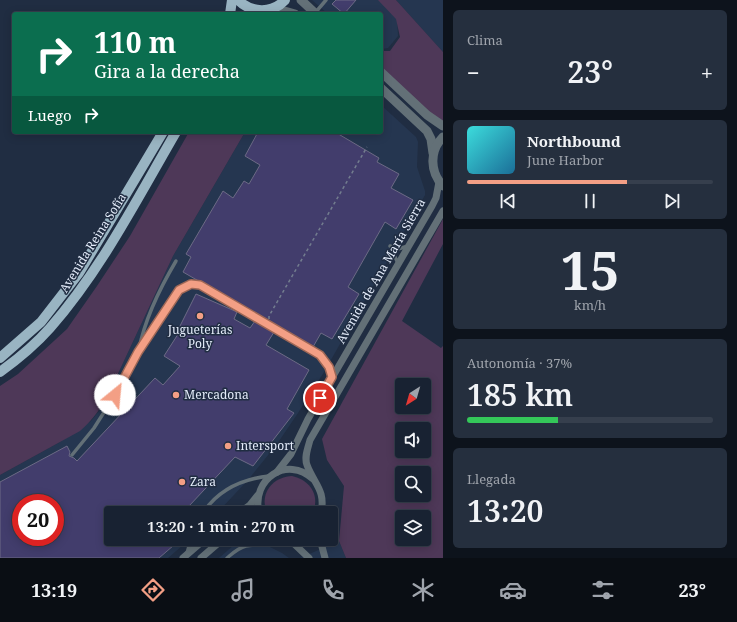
<!DOCTYPE html>
<html lang="es">
<head>
<meta charset="utf-8">
<style>
  :root { --surface:#182232; --page:#252f3e; --text:#f1f3f6; --muted:#9fa4ac; --line:#363f4d; --accent:#f39f85 }
  body { margin:0; font-family:"Noto Serif",serif; background:var(--page); color:var(--text); height:100vh; display:flex; flex-direction:column; font-size:15px; white-space:nowrap }
  * { box-sizing:border-box; margin:0 }
  p { font-size:13px; color:var(--muted) }
  .icon { flex:none; width:22px; height:22px; fill:none; stroke:currentColor; stroke-width:2; stroke-linecap:round; stroke-linejoin:round }
  .map { position:relative; flex:1; overflow:hidden }
  .details { display:flex; flex-direction:column; gap:10px; padding:10px; background:#0d131c; width:294px }
  .details>* { flex:none }
  .guide { position:absolute; left:12px; top:12px; width:371px; height:122px; border-radius:4px; box-shadow:0 2px 10px #0003,0 0 0 1px var(--line); background:#0b6e4f; color:#fff; overflow:hidden }
  .needle { width:26px; rotate:217deg }
  .controls { position:absolute; left:395px; top:378px; display:grid; gap:8px }
  .controls a { display:grid; place-items:center; width:36px; height:36px; border-radius:4px; background:var(--surface); box-shadow:0 2px 10px #0003,0 0 0 1px var(--line); font-size:20px }
  .speed { position:absolute; left:12px; top:494px; display:flex; gap:8px; font-size:20px; font-weight:700; text-align:center }
  .speed>* { display:grid; place-content:center; width:52px; height:52px; border-radius:50%; background:var(--surface); box-shadow:0 2px 10px #0003,0 0 0 1px var(--line); line-height:1 }
  .speed .limit { border:6px solid #d22; background:#fff; color:#111 }
  .pin { position:absolute; display:grid; place-items:center; width:34px; height:34px; color:#fff; margin:-17px; border:2px solid #fff; border-radius:50%; box-shadow:0 1px 4px #0007 }
  .me { position:absolute; width:44px; margin:-22px; rotate:28deg; stroke-linejoin:round; filter:drop-shadow(0 0 3px #0008) }
  .turn { display:flex; align-items:center; gap:14px; height:84px; padding:0 16px; font-size:18px }
  .turn .icon { width:52px; height:52px; stroke-width:2.5 }
  .turn b { display:block; font-size:28px; line-height:34px }
  .then { display:flex; align-items:center; height:38px; padding:0 16px; background:#0003; gap:8px; font-size:15px }
  .big { font-size:30px; font-weight:600; line-height:1.1 }
  .details .widget { flex:1; display:flex; flex-direction:column; justify-content:center; gap:6px; min-width:0; padding:0 14px; border-radius:6px; background:var(--page) }
  .details .dial { align-items:center; gap:0 }
  .dial b { font-size:52px; line-height:1 }
  .song { display:flex; align-items:center; gap:12px }
  .cover { width:48px; height:48px; border-radius:6px; background:linear-gradient(135deg,hsl(180 70% 55%),hsl(200 70% 35%)) }
  .played { height:4px; border-radius:2px; background:linear-gradient(90deg,var(--accent) 65%,var(--line) 65%) }
  .keys { display:flex; justify-content:space-around; direction:ltr }
  .heat { display:flex; justify-content:space-between; align-items:center; font-size:22px; direction:ltr }
  .charge { height:6px; border-radius:3px; background:linear-gradient(90deg,#34c759 37%,var(--line) 0) }
  .trip { position:absolute; left:104px; top:506px; width:234px; height:40px; border-radius:4px; background:var(--surface); box-shadow:0 2px 10px #0003,0 0 0 1px var(--line); font-weight:600; line-height:40px; text-align:center }
  .tabs { display:flex; height:64px; justify-content:space-around; align-items:center; background:#0a0e14; color:var(--muted) }
  .tabs .icon { width:28px; height:28px }
  .tabs .current { color:var(--accent) }
  .tabs b { font-size:18px; color:var(--text) }
  main { display:flex; flex:1; min-height:0 }
  .map>svg:first-child { display:block }
  .built { fill:#253650; fill-rule:evenodd }
  .green { fill:#4e3858; fill-rule:evenodd }
  .building { fill:#423d6c; stroke:#6c6a85; fill-rule:evenodd }
  .lines { fill:none; stroke-linecap:round; stroke-linejoin:round }
  .path { stroke:#737d8f; stroke-width:1.5; stroke-dasharray:3 3; stroke-linecap:butt }
  .service { stroke:#637077; stroke-width:3.5 }
  .minor { stroke:#637077; stroke-width:7 }
  .tertiary { stroke:#637077; stroke-width:9 }
  .primary { stroke:#99b4c2; stroke-width:10 }
  .route-casing { stroke:#9e6756; stroke-width:10 }
  .route { stroke:#f39f85; stroke-width:7 }
  .poi-dot { fill:#f39f85; stroke:#202d42; stroke-width:1.5 }
  .labels { text-anchor:middle; stroke-width:3; stroke-linejoin:round; paint-order:stroke }
  .street-label { font-size:12px; fill:#e4ecfa; stroke:#202d42 }
  .poi-label { font-size:12px; fill:#e4ecfa; stroke:#202d42; text-anchor:start }
</style>
</head>
<body>
<main>
<div class="map">
<svg width="443" height="558" viewBox="0 0 443 558">
  <rect width="100%" height="100%" fill="#202d42"/>
  <g class="built">
    <path d="M 312,0 L 381,0 L 397,17 L 398,36 L 388,48 L 381,49 L 381,14 L 328,14 Z"/>
    <path d="M 396,0 L 443,0 L 443,52 Z"/>
    <path d="M 381,105 L 416,137 L 418,142 L 417,167 L 425,191 L 425,195 L 324,372 L 298,413 L 277,444 L 248,480 L 217,513 L 111,513 L 111,539 L 190,539 L 168,558 L 0,558 L 0,475 L 60,442 L 91,421 L 99,411 L 109,393 L 173,256 L 245,132 L 381,132 ZM 21,503 L 55,503 L 55,537 L 21,537 Z"/>
    <path d="M 244,541 L 257,543 L 270,547 L 282,553 L 289,558 L 219,558 L 235,544 Z"/>
    <path d="M 339,541 L 346,558 L 300,558 Z"/>
  </g>
  <g class="green">
    <path d="M 378,0 L 396,0 L 443,52 L 443,123 L 439,122 L 381,68 L 381,51 L 390,51 L 400,37 L 396,19 Z"/>
    <path d="M 189,132 L 245,132 L 173,256 L 109,393 C 101,408 93,420 80,431 L 0,475 L 0,386 L 18,374 L 67,329 L 97,286 L 130,236 Z"/>
    <path d="M 443,219 L 443,244 L 402,321 L 441,348 L 443,346 L 443,558 L 346,558 L 339,541 L 344,486 L 327,460 L 322,439 ZM 402,385 L 424,385 L 424,407 L 402,407 ZM 402,429 L 424,429 L 424,451 L 402,451 ZM 402,473 L 424,473 L 424,495 L 402,495 ZM 402,517 L 424,517 L 424,539 L 402,539 Z"/>
    <path d="M 292,476 C 310,480 320,495 313,513 L 267,513 C 259,494 272,477 292,476 Z"/>
  </g>
  <g class="building">
    <path d="M 336,0 L 356,0 L 344,14 L 332,4 Z"/>
    <path d="M 258,132 L 335,132 L 379,158 L 377,162 L 399,174 L 391,188 L 413,200 L 396,229 L 385,222 L 348,287 L 359,294 L 332,339 L 321,333 L 313,347 L 183,272 L 191,257 L 186,254 L 223,191 L 233,198 L 244,181 L 249,184 L 260,165 L 245,156 Z"/>
    <path d="M 196,294 L 237,312 L 234,319 L 250,328 L 255,321 L 274,332 L 266,345 L 309,370 L 287,409 L 294,413 L 253,466 L 235,457 L 189,506 L 196,513 L 111,513 L 111,539 L 181,539 L 159,558 L 0,558 L 0,482 L 67,446 L 70,452 L 69,456 L 74,458 L 77,461 L 155,378 L 163,385 L 180,366 L 164,356 L 180,331 L 178,330 ZM 21,503 L 55,503 L 55,537 L 21,537 Z"/>
  </g>
  <g class="lines">
    <path class="path" d="M 269,319 L 269,316 L 367,147"/>
    <g class="service">
      <path d="M 315,13 L 326,0"/>
      <path d="M 390,246 L 398,249 L 408,246"/>
      <path d="M 386,258 L 389,255 L 394,255 L 398,263"/>
      <path d="M 139,349 C 145,319 160,288 176,261"/>
      <path d="M 72,455 L 94,428 L 115,395 L 138,352 L 179,290 L 191,284 L 200,285 L 320,355 L 329,367 L 332,376"/>
      <path d="M 203,513 C 218,490 243,479 269,476"/>
      <path d="M 187,553 L 191,539"/>
      <path d="M 227,558 C 233,553 238,548 246,546 C 257,544 262,546 273,539"/>
    </g>
    <g class="minor">
      <path d="M 277,472 L 291,454 L 308,419 L 432,206 L 436,198 L 439,182"/>
      <path d="M 239,513 L 250,505 L 258,495"/>
      <path d="M 259,513 C 251,479 287,455 313,479"/>
      <path d="M 321,513 C 326,490 314,484 307,465 C 304,457 308,448 310,440 L 443,211"/>
      <path d="M 289,539 L 309,558"/>
      <path d="M 320,539 L 325,558"/>
      <path d="M 183,558 L 205,539"/>
      <path d="M 201,558 L 223,539"/>
    </g>
    <g class="tertiary">
      <path d="M 301,0 L 316,14"/>
      <path d="M 274,8 L 295,14"/>
      <path d="M 381,72 L 427,115 L 443,126"/>
      <path d="M 381,88 L 427,131 L 431,139 L 433,153"/>
      <path d="M 443,137 C 429,151 430,172 443,186"/>
    </g>
    <g class="primary">
      <path d="M 238,0 C 251,13 272,14 285,0"/>
      <path d="M 230,14 L 232,0"/>
      <path d="M 0,358 L 41,322 L 79,273 L 163,132"/>
      <path d="M 0,372 C 18,359 35,345 50,328 C 101,270 137,199 176,132"/>
    </g>
  </g>
  <g class="lines">
    <defs>
      <path id="route" d="M 115,395 L 138,352 L 179,290 L 191,284 L 200,285 L 320,355 L 329,367 L 332,377 L 320,398"/>
    </defs>
    <use href="#route" class="route-casing"/>
    <use href="#route" class="route"/>
  </g>
  <g class="poi-dot">
    <circle cx="200" cy="316" r="4"/>
    <circle cx="176" cy="395" r="4"/>
    <circle cx="228" cy="446" r="4"/>
    <circle cx="182" cy="482" r="4"/>
  </g>
  <g class="labels">
    <g class="street-label">
      <text transform="translate(93 243) rotate(-58)" y="4">Avenida Reina Sofía</text>
      <text transform="translate(381 271) rotate(-60)" y="4">Avenida de Ana María Sierra</text>
    </g>
    <g class="poi-label">
      <text x="200" y="334" text-anchor="middle">Jugueterías<tspan x="200" dy="14">Poly</tspan></text>
      <text x="184" y="399">Mercadona</text>
      <text x="236" y="450">Intersport</text>
      <text x="190" y="486">Zara</text>
    </g>
  </g>
</svg>
<div class="controls">
<a><svg class="needle" viewBox="-14 -14 28 28"><path d="M0-13l5 13h-10z" fill="#e53935"/><path d="M0 13l5-13h-10z" fill="#9fa4ac"/></svg></a>
<a><svg class="icon" aria-label="sound" viewBox="0 0 24 24"><path d="M4 9h4l5-4v14l-5-4H4zM17 9q2 3 0 6"/></svg></a>
<a><svg class="icon" aria-label="search" viewBox="0 0 24 24"><circle cx="10" cy="10" r="6"/><path d="M15 15l6 6"/></svg></a>
<a><svg class="icon" aria-label="layers" viewBox="0 0 24 24"><path d="M12 4l9 5-9 5-9-5zM3 14l9 5 9-5"/></svg></a>
</div>
<div class="speed"><div class="limit">20</div></div>
<div class="pin" style="left:320px;top:398px;background:#d93025"><svg class="icon" aria-label="arrive" viewBox="0 0 24 24"><path d="M6 21V4h12l-3 4 3 4H6"/></svg></div>
<svg class="me" style="left:115px;top:395px" viewBox="-20 -20 40 40"><circle r="19" fill="#fff"/><path d="M0-13L10 11 0 6-10 11z" fill="#f39f85"/></svg>
<div class="trip">13:20 · 1 min · 270 m</div>
<div class="guide">
<div class="turn"><svg class="icon" aria-label="right" viewBox="0 0 24 24"><path d="M7 20v-9h11M14 6l5 5-5 5"/></svg><div><b>110 m</b>Gira a la derecha</div></div>
<div class="then">Luego<svg class="icon" aria-label="right" viewBox="0 0 24 24"><path d="M7 20v-9h11M14 6l5 5-5 5"/></svg></div>
</div>
</div>
<section class="details">
<div class="widget"><p>Clima</p>
<div class="heat"><a>−</a><b class="big">23°</b><a>+</a></div>
</div>
<div class="widget">
<div class="song"><i class="cover"></i><div><b>Northbound</b><p>June Harbor</p></div></div>
<div class="played"></div>
<div class="keys"><svg class="icon" aria-label="previous" viewBox="0 0 24 24"><path d="M18 5L8 12l10 7zM5 5v14"/></svg><svg class="icon" aria-label="pause" viewBox="0 0 24 24"><path d="M8 5v14M16 5v14"/></svg><svg class="icon" aria-label="next" viewBox="0 0 24 24"><path d="M6 5l10 7-10 7zM19 5v14"/></svg></div>
</div>
<div class="widget dial"><b>15</b><p>km/h</p></div>
<div class="widget"><p>Autonomía · 37%</p><b class="big">185 km</b><div class="charge"></div></div>
<div class="widget"><p>Llegada</p><b class="big">13:20</b></div>
</section>
</main>
<nav class="tabs">
<b>13:19</b>
<svg class="icon current" aria-label="directions" viewBox="0 0 24 24"><path d="M12 3l9 9-9 9-9-9zM9 14v-3h6M13 9l2 2-2 2"/></svg>
<svg class="icon" aria-label="music" viewBox="0 0 24 24"><path d="M9 18V5l10-2v13"/><circle cx="6" cy="18" r="3"/><circle cx="16" cy="16" r="3"/></svg>
<svg class="icon" aria-label="phone" viewBox="0 0 24 24"><path d="M5 4h4l2 5-3 2q2 4 5 5l2-3 5 2v4C11 20 4 13 5 4z"/></svg>
<svg class="icon" aria-label="climate" viewBox="0 0 24 24"><path d="M12 3v18M4 7l16 10M4 17L20 7"/></svg>
<svg class="icon" aria-label="car" viewBox="0 0 24 24"><path d="M5 17H2v-5l4-1 3-4h7l3 4 3 1v5h-3M9 17h6M6 11h13"/><circle cx="7" cy="17" r="2"/><circle cx="17" cy="17" r="2"/></svg>
<svg class="icon" aria-label="filters" viewBox="0 0 24 24"><path d="M4 7h16M4 17h16"/><circle cx="9" cy="7" r="2"/><circle cx="15" cy="17" r="2"/></svg>
<b>23°</b>
</nav>
</body>
</html>
